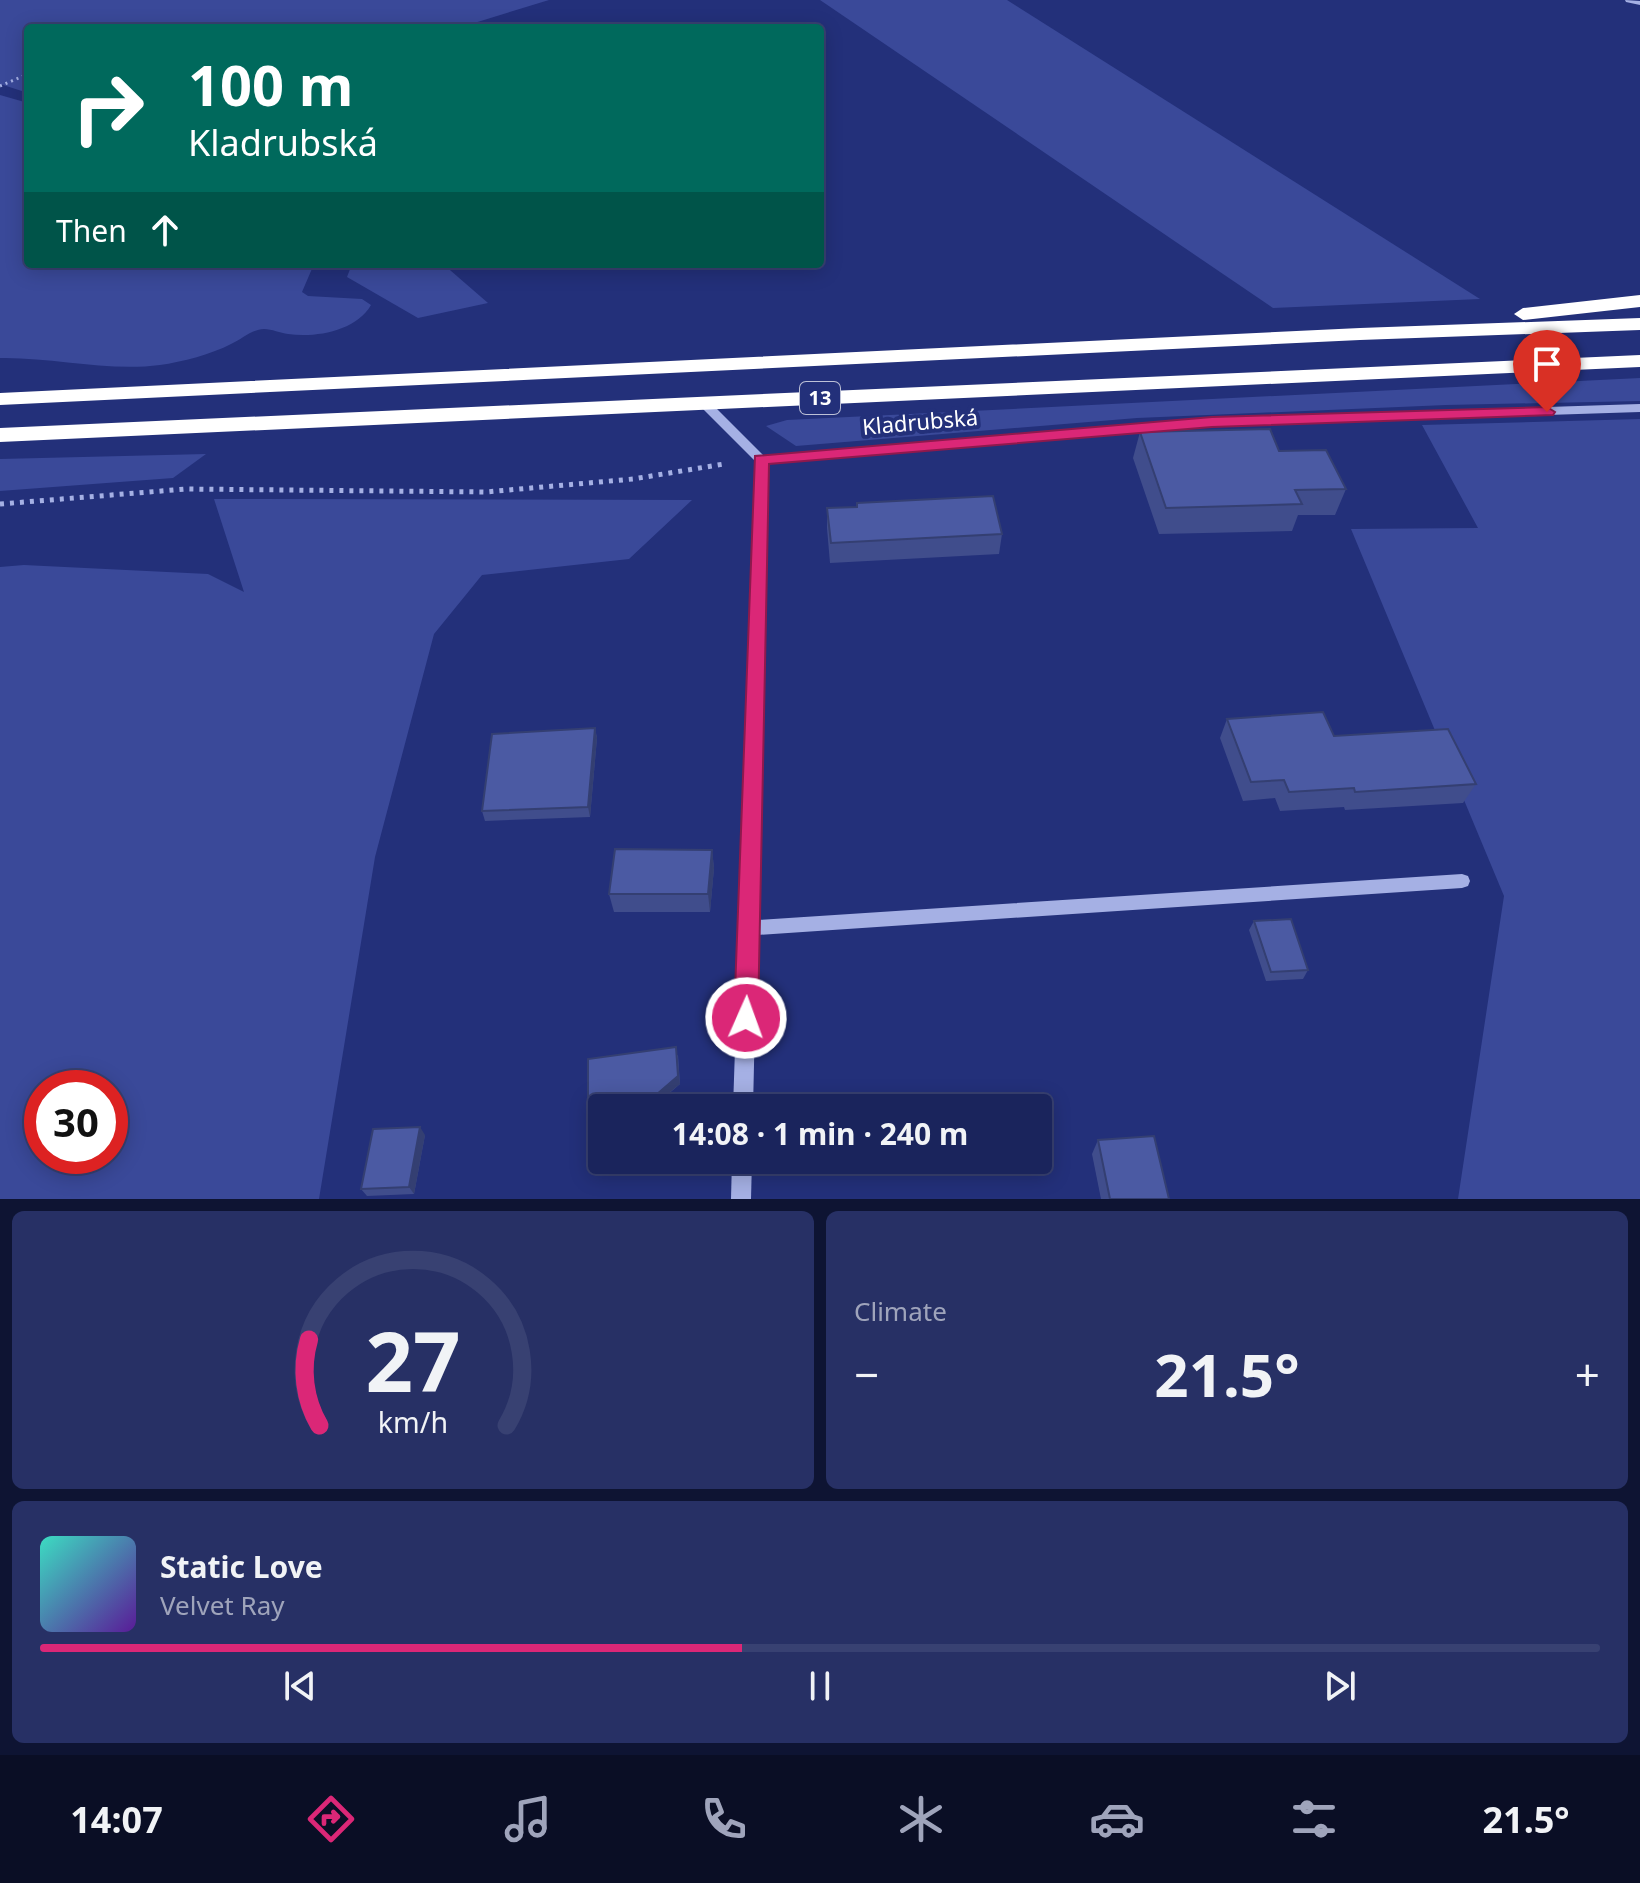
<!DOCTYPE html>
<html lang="en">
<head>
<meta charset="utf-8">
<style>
  :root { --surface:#1a245c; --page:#273065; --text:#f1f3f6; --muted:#9fa4bb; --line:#384172; --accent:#db2777 }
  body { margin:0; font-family:"Noto Sans",sans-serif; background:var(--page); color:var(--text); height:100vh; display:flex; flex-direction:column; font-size:30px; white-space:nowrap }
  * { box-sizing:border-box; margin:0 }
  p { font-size:26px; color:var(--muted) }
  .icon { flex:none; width:44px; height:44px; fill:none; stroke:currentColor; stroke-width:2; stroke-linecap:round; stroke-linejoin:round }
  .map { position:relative; height:1199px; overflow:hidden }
  .sheet { display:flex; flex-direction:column; gap:12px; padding:12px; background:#0e1433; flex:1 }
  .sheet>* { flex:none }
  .guide { position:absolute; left:24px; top:24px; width:800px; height:244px; border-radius:8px; box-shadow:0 4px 20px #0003,0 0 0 2px var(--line); background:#00695c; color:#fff; overflow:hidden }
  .speed { position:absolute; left:24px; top:1070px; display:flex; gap:16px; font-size:40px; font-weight:700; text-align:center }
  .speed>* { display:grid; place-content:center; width:104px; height:104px; border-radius:50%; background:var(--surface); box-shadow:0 4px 20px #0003,0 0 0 2px var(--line); line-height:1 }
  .speed .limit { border:12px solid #d22; background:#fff; color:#111 }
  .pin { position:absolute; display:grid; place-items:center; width:68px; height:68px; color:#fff; margin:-82px -34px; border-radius:50% 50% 50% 0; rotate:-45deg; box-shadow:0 0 8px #0007 }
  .pin .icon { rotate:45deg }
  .me { position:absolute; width:88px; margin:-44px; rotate:2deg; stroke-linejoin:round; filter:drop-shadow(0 0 6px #0008) }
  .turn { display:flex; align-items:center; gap:28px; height:168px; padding:0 32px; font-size:36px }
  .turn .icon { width:104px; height:104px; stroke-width:2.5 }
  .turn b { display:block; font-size:56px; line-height:68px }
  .then { display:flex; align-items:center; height:76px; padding:0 32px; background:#0003; gap:16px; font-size:30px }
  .big { font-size:60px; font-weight:700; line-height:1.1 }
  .sheet .card { flex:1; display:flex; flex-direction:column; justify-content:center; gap:12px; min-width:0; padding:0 28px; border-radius:12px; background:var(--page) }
  .sheet .dial { align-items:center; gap:0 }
  .dial svg { height:208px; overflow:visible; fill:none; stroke:var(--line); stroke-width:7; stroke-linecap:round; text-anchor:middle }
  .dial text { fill:var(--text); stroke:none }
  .song { display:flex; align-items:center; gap:24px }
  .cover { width:96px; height:96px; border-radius:12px; background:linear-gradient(135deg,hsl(170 70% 55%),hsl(270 70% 35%)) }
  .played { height:8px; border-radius:4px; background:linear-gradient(90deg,var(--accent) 45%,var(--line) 45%) }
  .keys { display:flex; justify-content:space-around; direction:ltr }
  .heat { display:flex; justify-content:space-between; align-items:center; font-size:44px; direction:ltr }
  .sheet .tiles { flex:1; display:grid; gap:12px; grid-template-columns:1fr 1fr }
  .card:last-child { grid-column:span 2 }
  .trip { position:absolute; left:588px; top:1094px; width:464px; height:80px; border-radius:8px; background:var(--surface); box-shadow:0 4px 20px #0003,0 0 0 2px var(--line); font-weight:700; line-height:80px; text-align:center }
  .dock { display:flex; height:128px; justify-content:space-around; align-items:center; background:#0a0e25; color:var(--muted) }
  .dock .icon { width:56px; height:56px }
  .dock .selected { color:var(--accent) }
  .dock b { font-size:36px; color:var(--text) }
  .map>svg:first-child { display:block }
  .green { fill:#3a4999; fill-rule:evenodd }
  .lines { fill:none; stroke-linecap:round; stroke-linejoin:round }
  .path-far1 { stroke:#a5b0e4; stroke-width:3; stroke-dasharray:2 4; stroke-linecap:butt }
  .path { stroke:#a5b0e4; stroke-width:5; stroke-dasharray:4 6; stroke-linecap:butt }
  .minor { fill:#a5b0e4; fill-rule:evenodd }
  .highway { fill:#fff; fill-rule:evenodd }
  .wall { fill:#404d8c }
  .shaded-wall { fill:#343f72 }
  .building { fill:#4b5aa3; stroke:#343f72; stroke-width:2 }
  .route { fill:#db2777; stroke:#8e194d; stroke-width:2 }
  .labels { text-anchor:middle; stroke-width:8; stroke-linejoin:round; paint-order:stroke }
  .shield { fill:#23307a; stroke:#bdc1d7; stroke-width:2 }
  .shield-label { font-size:20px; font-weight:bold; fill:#fff }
  .street-label { font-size:22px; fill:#fff; stroke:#23307a }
</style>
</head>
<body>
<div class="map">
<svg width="1640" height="1199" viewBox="0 0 1640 1199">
  <rect width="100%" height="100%" fill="#23307a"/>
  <g class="green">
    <path d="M 0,0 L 549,0 L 458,28 L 28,28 L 28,93 L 0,84 Z"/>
    <path d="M 820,0 L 1007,0 L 1480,299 L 1273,308 Z"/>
    <path d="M 0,95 L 28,103 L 28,264 L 314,264 L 302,292 L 308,296 L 362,299 L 371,305 C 356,331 316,338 288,334 C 280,333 272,329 264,329 C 250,330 243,339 231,344 C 212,354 182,362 160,365 C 108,372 53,357 0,358 Z"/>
    <path d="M 352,264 L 443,264 L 488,303 L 418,318 L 347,277 Z"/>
    <path d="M 1640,378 L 1640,401 L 1446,405 L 1137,418 L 796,446 L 766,426 L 787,420 Z"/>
    <path d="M 1640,419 L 1640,1199 L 1458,1199 L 1504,896 L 1351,529 L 1478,528 L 1422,425 Z"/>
    <path d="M 206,454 L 173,478 L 0,491 L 0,459 Z"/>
    <path d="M 214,499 L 692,500 L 629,559 L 482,575 L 434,634 L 375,857 L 319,1199 L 0,1199 L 0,567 L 24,565 L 208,574 L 244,592 ZM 42,1088 L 110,1088 L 110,1156 L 42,1156 Z"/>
  </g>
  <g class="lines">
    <path class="path-far1" d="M 0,86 L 28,74"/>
    <path class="path" d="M 0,504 L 186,489 L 486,492 L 633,479 L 724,464"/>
    <g class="minor">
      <path d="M 1625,0 L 1640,1 L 1640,5 L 1626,2 Z"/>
      <path d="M 704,399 L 708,400 L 764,456 L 1212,418 L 1640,404 L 1640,412 L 1212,426 L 767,464 L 757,920 L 1462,874 L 1468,876 L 1470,881 L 1468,886 L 1462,888 L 757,935 L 753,1108 L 733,1108 L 755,461 L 700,406 L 698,403 Z"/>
      <path d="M 732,1160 L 752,1160 L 751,1199 L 731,1199 Z"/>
    </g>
    <g class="highway">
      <path d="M 1640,295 L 1640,307 L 1523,320 L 1514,314 L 1523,308 Z"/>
      <path d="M 1640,318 L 1640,330 L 1360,340 L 0,405 L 0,393 L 1360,328 Z"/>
      <path d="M 1640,355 L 1640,367 L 0,442 L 0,428 Z"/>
    </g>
  </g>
  <g class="wall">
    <path d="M 1140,432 L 1279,451 L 1346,489 L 1335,515 L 1298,515 L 1292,531 L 1159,534 L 1133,458 Z"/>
    <path d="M 827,508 L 1002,534 L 999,554 L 830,563 L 827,528 Z"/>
    <path d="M 1227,719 L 1334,736 L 1476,784 L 1463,803 L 1345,810 L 1344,807 L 1280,811 L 1275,798 L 1243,801 L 1220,738 Z"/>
    <path d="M 595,728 L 597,738 L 590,817 L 485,821 L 482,811 Z"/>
    <path d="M 712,850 L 714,868 L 710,912 L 614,912 L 609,894 Z"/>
    <path d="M 1254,921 L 1308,970 L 1303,979 L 1266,981 L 1249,930 Z"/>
    <path d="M 678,1055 L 680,1084 L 652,1108 L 602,1108 L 602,1115 L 591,1116 L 588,1108 Z"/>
    <path d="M 425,1135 L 414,1194 L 367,1196 L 361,1189 Z"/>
    <path d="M 1098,1140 L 1169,1199 L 1101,1199 L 1092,1154 Z"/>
  </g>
  <g class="shaded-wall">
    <path d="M 595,728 L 597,738 L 590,817 L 588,807 Z"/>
    <path d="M 712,850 L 714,868 L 710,912 L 708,894 Z"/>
    <path d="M 676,1047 L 680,1084 L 650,1108 L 649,1101 Z"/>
    <path d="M 420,1127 L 425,1135 L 414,1194 L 409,1187 Z"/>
  </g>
  <g class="building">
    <path d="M 1270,429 L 1279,451 L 1326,450 L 1346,489 L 1295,490 L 1302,504 L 1166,508 L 1140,432 Z"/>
    <path d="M 993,496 L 1002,534 L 831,543 L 827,508 L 857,507 L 857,503 Z"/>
    <path d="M 1323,712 L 1334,736 L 1448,729 L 1476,784 L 1355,792 L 1354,788 L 1289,792 L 1284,780 L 1251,782 L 1227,719 Z"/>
    <path d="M 595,728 L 588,807 L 482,811 L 492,734 Z"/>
    <path d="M 615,849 L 712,850 L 708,894 L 609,894 Z"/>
    <path d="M 1291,919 L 1308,970 L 1271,972 L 1254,921 Z"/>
    <path d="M 676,1047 L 678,1076 L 649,1101 L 588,1108 L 588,1059 Z"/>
    <path d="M 420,1127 L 409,1187 L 361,1189 L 373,1129 Z"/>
    <path d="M 1154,1136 L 1169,1199 L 1110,1199 L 1098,1140 Z"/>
  </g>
  <path class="route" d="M 1547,407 L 1555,412 L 1553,415 L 1212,427 L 769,464 L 758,1018 L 755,1026 L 746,1029 L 738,1026 L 734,1018 L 755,456 L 1212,417 Z"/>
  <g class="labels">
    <rect class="shield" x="800" y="382" width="40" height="32" rx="6"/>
    <g class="shield-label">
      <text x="820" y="405">13</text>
    </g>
    <g class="street-label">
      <text transform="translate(920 422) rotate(-5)" y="8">Kladrubská</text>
    </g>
  </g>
</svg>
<div class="speed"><div class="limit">30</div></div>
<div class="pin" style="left:1547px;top:412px;background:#d93025"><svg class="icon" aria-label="arrive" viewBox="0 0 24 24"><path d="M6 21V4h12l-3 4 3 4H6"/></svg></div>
<svg class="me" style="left:746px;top:1018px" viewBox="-20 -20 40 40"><circle r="17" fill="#db2777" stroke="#fff" stroke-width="3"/><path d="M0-11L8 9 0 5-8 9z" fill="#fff"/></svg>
<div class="trip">14:08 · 1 min · 240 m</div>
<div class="guide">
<div class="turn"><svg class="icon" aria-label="right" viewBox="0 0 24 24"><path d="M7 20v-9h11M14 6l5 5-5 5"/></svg><div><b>100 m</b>Kladrubská</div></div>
<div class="then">Then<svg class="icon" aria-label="ahead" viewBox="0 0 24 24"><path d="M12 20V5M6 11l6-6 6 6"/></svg></div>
</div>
</div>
<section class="sheet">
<div class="tiles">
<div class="card dial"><svg viewBox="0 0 100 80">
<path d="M14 69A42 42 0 1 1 86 69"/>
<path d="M14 69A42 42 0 0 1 10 36" stroke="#db2777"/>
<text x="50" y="56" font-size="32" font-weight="700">27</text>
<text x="50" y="72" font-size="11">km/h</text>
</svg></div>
<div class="card"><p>Climate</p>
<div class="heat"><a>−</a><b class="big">21.5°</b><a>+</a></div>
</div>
<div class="card">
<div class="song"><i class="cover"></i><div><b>Static Love</b><p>Velvet Ray</p></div></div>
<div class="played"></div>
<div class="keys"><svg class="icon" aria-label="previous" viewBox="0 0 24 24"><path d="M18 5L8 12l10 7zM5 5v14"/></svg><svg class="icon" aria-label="pause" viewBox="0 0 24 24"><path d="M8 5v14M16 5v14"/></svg><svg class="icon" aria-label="next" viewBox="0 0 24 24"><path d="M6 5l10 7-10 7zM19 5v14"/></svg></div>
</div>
</div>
</section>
<nav class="dock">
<b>14:07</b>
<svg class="icon selected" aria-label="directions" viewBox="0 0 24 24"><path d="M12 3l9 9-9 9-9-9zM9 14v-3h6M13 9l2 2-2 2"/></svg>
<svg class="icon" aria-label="music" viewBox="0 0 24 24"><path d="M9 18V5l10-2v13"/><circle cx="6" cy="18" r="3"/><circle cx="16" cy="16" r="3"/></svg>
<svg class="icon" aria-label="phone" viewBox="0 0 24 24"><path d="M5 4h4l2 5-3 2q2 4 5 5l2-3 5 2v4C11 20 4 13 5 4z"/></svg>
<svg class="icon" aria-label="climate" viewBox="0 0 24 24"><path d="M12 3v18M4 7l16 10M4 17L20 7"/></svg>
<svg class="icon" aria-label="car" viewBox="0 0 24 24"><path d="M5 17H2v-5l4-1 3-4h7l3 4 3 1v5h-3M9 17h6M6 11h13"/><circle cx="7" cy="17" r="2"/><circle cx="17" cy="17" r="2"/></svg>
<svg class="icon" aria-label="filters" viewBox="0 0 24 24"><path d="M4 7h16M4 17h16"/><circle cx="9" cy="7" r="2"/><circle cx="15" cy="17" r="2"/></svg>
<b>21.5°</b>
</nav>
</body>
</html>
